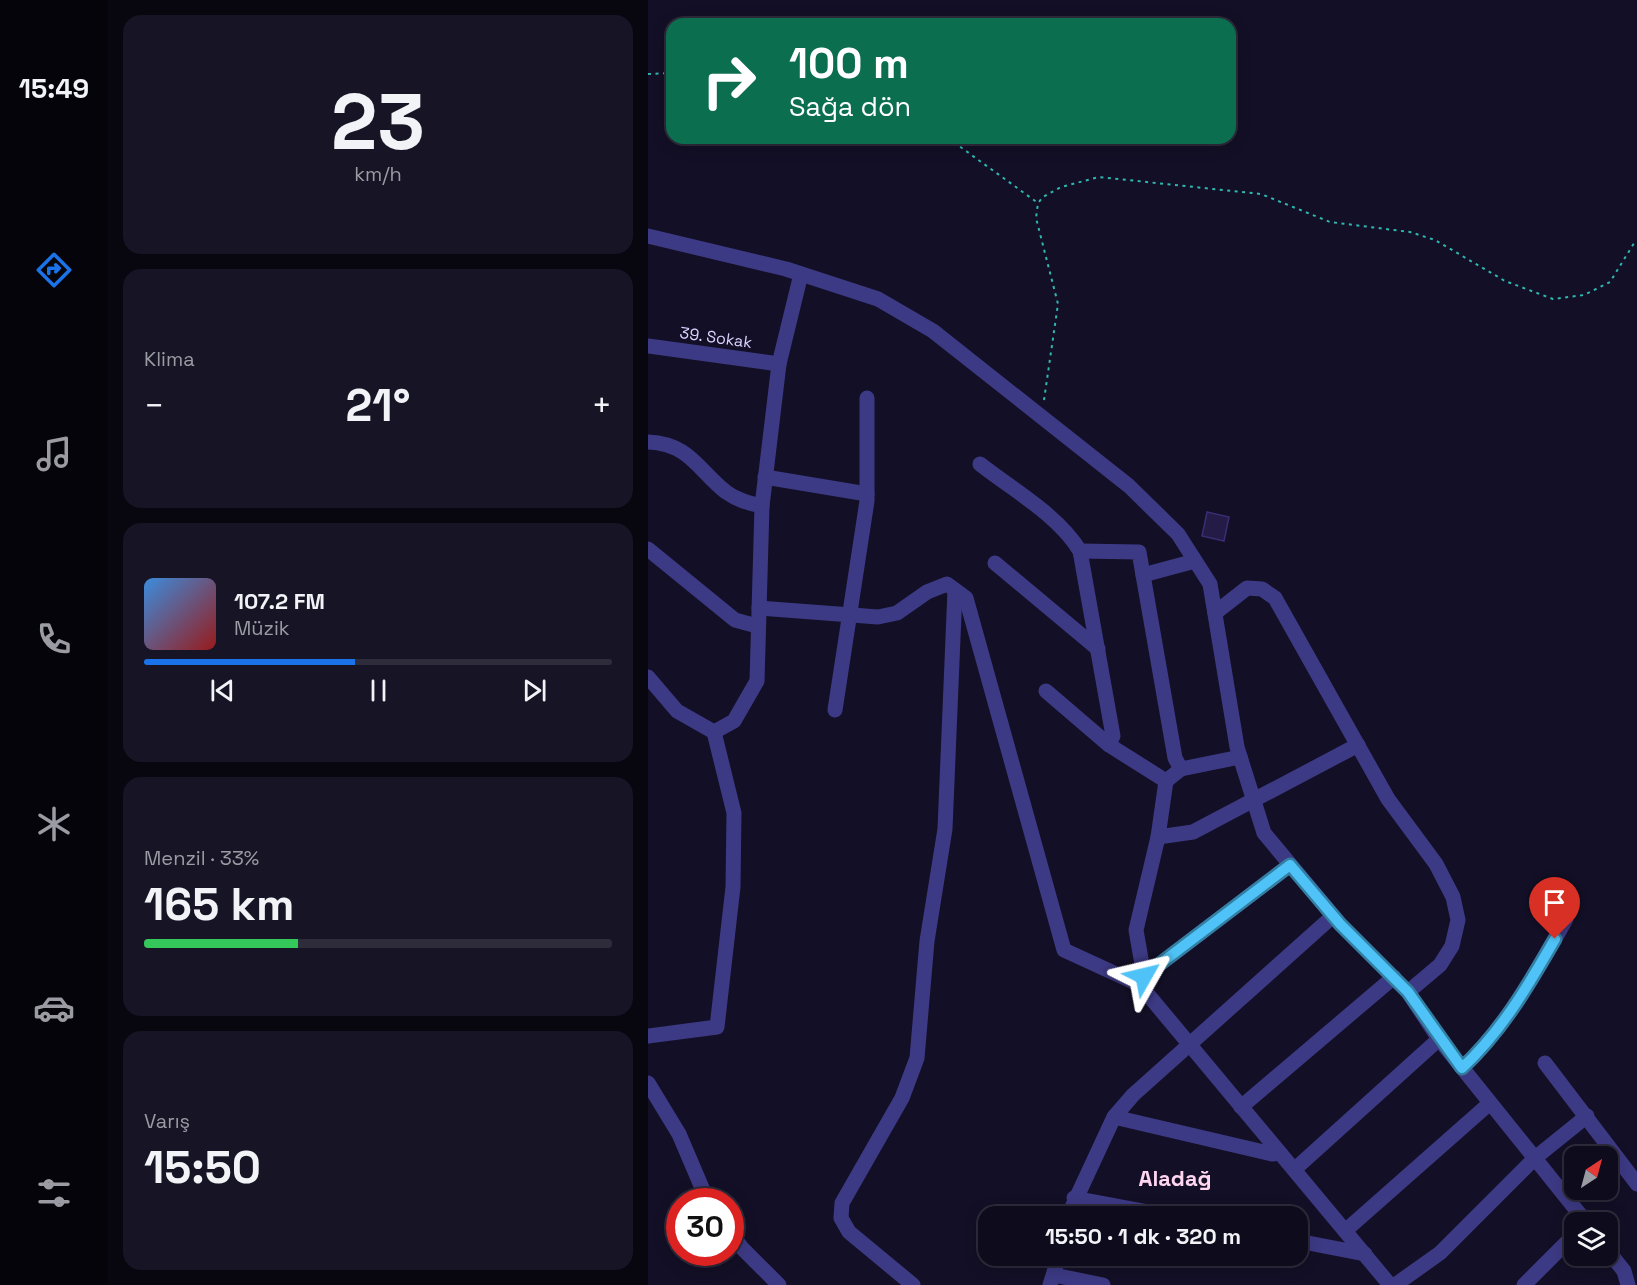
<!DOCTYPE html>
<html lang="tr">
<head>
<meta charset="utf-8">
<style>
  :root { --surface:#0e0b1c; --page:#171425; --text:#f1f3f6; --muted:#9b9ba3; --line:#2e2b3b; --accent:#1a73e8 }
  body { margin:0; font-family:"Space Grotesk",sans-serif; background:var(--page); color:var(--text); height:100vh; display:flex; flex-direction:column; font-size:22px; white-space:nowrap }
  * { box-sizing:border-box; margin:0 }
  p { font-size:20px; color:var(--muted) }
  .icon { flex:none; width:33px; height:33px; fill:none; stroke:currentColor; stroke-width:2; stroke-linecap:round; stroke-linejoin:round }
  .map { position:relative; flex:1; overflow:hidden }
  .panel { display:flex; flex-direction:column; gap:15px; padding:15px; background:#08060f; width:540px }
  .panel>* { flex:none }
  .guide { position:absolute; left:18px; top:18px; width:570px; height:126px; border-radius:18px; box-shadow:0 3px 15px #0003,0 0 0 2px var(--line); background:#0b6e4f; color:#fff; overflow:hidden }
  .needle { width:39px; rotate:36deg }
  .fabs { position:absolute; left:916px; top:1146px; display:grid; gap:12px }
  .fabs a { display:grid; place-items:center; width:54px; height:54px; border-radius:12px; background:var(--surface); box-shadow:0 3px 15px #0003,0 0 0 2px var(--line); font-size:30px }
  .speed { position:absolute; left:18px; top:1188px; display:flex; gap:12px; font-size:30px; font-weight:700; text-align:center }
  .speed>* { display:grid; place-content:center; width:78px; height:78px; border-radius:50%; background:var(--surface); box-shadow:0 3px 15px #0003,0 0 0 2px var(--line); line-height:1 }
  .speed .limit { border:9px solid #d22; background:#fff; color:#111 }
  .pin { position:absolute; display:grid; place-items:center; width:51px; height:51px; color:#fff; margin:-62px -26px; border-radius:50% 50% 50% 0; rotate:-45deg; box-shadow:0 0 6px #0007 }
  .pin .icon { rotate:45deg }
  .me { position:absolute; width:66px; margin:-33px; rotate:53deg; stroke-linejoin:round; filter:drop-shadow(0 0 4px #0008) }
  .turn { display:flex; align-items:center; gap:21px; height:126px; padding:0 24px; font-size:27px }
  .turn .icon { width:78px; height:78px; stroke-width:2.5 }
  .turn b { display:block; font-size:42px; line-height:51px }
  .big { font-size:45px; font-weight:600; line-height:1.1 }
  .panel .tile { flex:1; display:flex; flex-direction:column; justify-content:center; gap:9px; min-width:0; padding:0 21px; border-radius:18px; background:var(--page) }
  .panel .dial { align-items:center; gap:0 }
  .dial b { font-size:78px; line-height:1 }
  .song { display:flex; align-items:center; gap:18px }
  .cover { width:72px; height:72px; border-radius:9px; background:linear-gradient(135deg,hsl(210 70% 55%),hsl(0 70% 35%)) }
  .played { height:6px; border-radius:3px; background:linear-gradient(90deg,var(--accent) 45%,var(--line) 45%) }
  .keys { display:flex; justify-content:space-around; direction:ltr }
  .heat { display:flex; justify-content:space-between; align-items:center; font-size:33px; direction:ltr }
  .charge { height:9px; border-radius:4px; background:linear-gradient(90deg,#34c759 33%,var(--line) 0) }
  .trip { position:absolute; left:330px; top:1206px; width:330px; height:60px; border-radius:18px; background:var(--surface); box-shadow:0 3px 15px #0003,0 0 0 2px var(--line); font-weight:600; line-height:60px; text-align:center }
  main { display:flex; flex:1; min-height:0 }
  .dock { display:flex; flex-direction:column; width:108px; justify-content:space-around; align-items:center; background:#06040b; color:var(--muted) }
  .dock .icon { width:42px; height:42px }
  .dock .selected { color:var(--accent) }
  .dock b { font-size:27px; color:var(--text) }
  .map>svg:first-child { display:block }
  .building { fill:#241b47; stroke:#3b2d73; stroke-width:1.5 }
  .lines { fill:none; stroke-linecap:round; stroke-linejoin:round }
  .path { stroke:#2fb8b0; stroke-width:2; stroke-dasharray:3 4.5; stroke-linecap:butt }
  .minor { stroke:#3d3a85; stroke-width:15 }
  .route-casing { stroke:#337fa1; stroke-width:15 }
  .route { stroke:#4fc3f7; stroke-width:10 }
  .labels { text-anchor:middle; stroke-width:6; stroke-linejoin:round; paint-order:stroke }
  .street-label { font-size:16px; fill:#d9d4ff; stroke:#130f26 }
  .district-label { font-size:22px; font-weight:bold; fill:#ffd6f0; stroke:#130f26 }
</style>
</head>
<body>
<main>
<nav class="dock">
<b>15:49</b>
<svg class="icon selected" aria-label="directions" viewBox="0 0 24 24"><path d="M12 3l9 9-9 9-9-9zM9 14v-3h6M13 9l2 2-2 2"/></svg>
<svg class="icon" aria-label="music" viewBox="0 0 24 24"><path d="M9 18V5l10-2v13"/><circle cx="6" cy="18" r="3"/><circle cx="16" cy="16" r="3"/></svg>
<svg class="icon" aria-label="phone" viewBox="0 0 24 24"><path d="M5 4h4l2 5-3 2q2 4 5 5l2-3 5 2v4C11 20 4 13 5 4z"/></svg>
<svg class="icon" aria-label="climate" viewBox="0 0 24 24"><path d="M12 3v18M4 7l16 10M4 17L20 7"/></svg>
<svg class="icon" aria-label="car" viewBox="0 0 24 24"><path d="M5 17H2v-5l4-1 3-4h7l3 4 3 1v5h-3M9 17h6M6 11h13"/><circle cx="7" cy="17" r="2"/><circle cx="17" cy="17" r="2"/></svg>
<svg class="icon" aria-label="filters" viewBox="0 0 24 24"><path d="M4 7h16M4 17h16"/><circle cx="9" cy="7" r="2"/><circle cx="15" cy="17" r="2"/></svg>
</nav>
<section class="panel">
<div class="tile dial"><b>23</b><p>km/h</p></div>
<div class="tile"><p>Klima</p>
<div class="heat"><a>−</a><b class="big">21°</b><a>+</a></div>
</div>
<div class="tile">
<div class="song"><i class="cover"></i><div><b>107.2 FM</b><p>Müzik</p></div></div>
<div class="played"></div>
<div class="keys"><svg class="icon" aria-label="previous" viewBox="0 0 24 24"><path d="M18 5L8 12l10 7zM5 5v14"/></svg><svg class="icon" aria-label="pause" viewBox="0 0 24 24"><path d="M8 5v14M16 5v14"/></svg><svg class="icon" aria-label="next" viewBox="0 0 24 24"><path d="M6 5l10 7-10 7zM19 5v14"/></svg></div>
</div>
<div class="tile"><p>Menzil · 33%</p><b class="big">165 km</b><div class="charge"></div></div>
<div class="tile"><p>Varış</p><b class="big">15:50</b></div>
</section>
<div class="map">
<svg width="989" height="1285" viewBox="0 0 989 1285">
  <rect width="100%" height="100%" fill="#130f26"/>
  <path class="building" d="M 559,512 L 581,517 L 576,541 L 554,536 Z"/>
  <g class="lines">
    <g class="path">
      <path d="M 0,74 L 24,73"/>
      <path d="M 300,138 L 390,203"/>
      <path d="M 396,400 L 410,304 L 388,218 L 390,203 L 395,197 L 413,187 L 451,177 L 613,194 L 682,222 L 762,232 L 787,240 L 857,281 L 905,299 L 936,295 L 962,282 L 988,240"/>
    </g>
    <g class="minor">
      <path d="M 0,236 L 138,269 L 230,299 L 285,331 L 481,486 L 530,534 L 562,584 L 589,747 L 616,833 L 692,924 L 760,992 L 791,1039 L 938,1222"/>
      <path d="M 0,346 L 131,364"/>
      <path d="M 0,442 C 42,444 49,469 78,492 C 89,500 100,503 114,506"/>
      <path d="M 332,464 C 365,490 410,515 432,551 L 465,736 L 461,745"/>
      <path d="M 117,477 L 219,494"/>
      <path d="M 0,549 L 87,620 L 109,626"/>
      <path d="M 432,551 L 491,552 L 527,758 L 533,769"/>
      <path d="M 347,563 L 450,649"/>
      <path d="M 495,575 L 547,561"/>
      <path d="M 111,608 L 230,617 L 249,613 L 279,592 L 299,584 L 318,598 L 416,950 L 492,985 L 742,1285"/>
      <path d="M 567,613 L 599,588 L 614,589 L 627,598 L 740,799 L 788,864 L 805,897 L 810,920 L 804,946 L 792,965 L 760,992"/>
      <path d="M 0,677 L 29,711 L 66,732 L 86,813 L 85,887 L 69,1027 L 0,1036"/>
      <path d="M 398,691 L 461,745 L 518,781"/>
      <path d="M 187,710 L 219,501 L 219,398"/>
      <path d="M 66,732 L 86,721 L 109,681 L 114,506 L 131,364 L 153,274"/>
      <path d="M 510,837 L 545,832 L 710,745"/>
      <path d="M 496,976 L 642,865"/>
      <path d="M 492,985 L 496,976 L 488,930 L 510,837 L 518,781 L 533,769 L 592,757"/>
      <path d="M 897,1063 L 989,1184"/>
      <path d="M 814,1068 C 859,1026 888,972 918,919"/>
      <path d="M 0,1083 L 31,1134 L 60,1202"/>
      <path d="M 593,1107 L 746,977"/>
      <path d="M 466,1117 L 485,1095 L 685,916"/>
      <path d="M 647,1169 L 791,1039"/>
      <path d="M 426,1198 L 522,1216"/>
      <path d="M 420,1216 L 466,1117 L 624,1154 L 632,1153"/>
      <path d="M 697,1231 L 842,1103"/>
      <path d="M 82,1233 L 94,1248 L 131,1285"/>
      <path d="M 650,1241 L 717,1254"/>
      <path d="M 960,1251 L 976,1271 L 980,1285"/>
      <path d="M 406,1275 L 455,1285"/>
      <path d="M 265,1285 L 201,1232 L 193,1218 L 194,1203 L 254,1098 L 269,1058 L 279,941 L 297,829 L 307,590"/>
      <path d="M 402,1285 L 411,1256"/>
      <path d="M 747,1285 L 792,1253 L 887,1158 L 939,1116"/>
      <path d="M 876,1285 L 927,1234"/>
    </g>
  </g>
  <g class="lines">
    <defs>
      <path id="route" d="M 496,976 L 642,865 L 692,924 L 760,992 L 814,1068 C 853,1032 880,986 907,939"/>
    </defs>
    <use href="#route" class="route-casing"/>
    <use href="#route" class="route"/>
  </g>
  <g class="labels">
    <g class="street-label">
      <text transform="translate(68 337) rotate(8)" y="6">39. Sokak</text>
    </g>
    <g class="district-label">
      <text x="527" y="1186">Aladağ</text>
    </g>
  </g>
</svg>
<div class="fabs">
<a><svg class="needle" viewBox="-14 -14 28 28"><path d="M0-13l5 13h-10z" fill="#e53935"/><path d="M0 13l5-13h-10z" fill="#9b9ba3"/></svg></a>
<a><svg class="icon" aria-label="layers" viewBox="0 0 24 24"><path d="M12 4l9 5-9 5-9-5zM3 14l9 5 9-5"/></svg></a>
</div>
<div class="speed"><div class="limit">30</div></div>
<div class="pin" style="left:907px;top:939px;background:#d93025"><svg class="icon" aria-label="arrive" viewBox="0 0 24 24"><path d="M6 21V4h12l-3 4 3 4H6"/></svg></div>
<svg class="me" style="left:496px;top:976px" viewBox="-20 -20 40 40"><path d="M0-17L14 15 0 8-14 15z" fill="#4fc3f7" stroke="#fff" stroke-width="4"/></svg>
<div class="trip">15:50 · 1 dk · 320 m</div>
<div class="guide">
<div class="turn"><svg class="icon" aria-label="right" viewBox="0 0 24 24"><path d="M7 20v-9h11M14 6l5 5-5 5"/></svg><div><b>100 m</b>Sağa dön</div></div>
</div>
</div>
</main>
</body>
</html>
